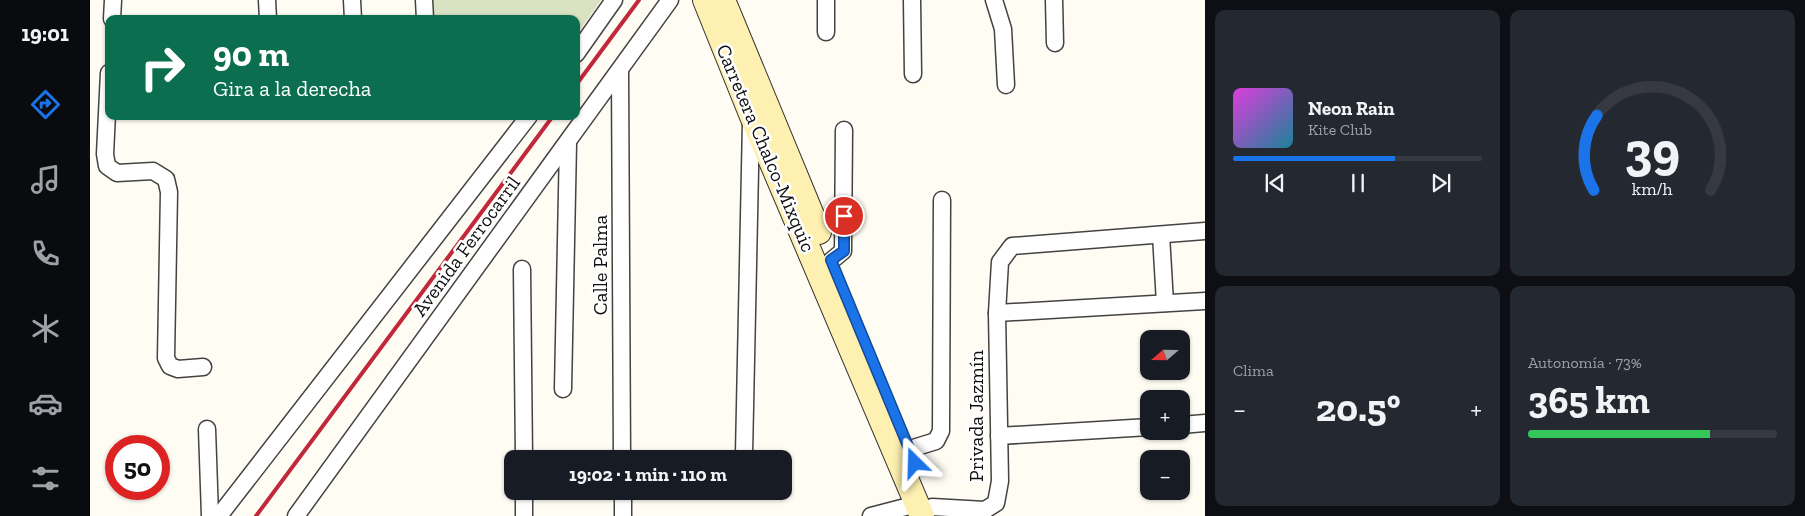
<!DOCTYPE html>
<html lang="es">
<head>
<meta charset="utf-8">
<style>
  :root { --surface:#171b24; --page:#242831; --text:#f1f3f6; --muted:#9ea1a6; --line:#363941; --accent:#1a73e8 }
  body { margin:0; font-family:"Zilla Slab",serif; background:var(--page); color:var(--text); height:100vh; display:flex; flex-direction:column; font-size:19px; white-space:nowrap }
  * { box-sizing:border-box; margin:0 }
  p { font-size:16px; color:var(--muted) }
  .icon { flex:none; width:28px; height:28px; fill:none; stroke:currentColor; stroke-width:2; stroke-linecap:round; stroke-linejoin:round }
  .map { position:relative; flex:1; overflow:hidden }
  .panel { display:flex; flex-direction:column; gap:10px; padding:10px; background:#0d0f14; width:600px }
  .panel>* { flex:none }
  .hud { position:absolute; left:15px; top:15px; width:475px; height:105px; border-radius:10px; box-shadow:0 1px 4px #0004; background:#0b6e4f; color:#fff; overflow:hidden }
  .needle { width:32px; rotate:250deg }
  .tools { position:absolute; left:1050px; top:330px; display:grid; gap:10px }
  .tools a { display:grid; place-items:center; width:50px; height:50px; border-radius:10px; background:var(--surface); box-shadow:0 1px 4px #0004; font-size:25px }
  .speed { position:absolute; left:15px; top:435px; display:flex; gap:10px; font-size:25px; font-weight:700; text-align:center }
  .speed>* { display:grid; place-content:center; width:65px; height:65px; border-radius:50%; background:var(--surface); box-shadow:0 1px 4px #0004; line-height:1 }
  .speed .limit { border:8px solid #d22; background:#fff; color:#111 }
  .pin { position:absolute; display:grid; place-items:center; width:42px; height:42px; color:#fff; margin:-21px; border:2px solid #fff; border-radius:50%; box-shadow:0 1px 5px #0007 }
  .me { position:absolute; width:55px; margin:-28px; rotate:338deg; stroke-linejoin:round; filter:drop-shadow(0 0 4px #0008) }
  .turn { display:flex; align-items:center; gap:18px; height:105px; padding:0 25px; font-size:22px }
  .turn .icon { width:65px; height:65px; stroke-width:2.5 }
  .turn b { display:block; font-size:35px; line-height:42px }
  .big { font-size:38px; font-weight:700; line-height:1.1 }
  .panel .widget { flex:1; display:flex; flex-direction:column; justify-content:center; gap:8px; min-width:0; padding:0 18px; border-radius:10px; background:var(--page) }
  .panel .dial { align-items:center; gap:0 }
  .dial svg { height:130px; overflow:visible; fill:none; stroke:var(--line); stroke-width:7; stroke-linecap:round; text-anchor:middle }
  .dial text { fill:var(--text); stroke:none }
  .song { display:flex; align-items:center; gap:15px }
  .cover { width:60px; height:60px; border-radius:8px; background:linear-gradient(135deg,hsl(300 70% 55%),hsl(190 70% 35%)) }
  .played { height:5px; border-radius:2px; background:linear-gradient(90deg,var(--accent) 65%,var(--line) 65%) }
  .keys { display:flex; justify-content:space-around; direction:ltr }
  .heat { display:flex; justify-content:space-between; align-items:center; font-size:28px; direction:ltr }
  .charge { height:8px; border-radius:4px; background:linear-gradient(90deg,#34c759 73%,var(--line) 0) }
  .panel .tiles { flex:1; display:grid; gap:10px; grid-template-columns:repeat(2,1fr) }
  .trip { position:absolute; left:414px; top:450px; width:288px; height:50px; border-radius:10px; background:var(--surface); box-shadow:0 1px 4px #0004; font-weight:700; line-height:50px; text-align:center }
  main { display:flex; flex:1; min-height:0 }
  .dock { display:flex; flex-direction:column; width:90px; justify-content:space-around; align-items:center; background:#090b0e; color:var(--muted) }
  .dock .icon { width:35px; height:35px }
  .dock .on { color:var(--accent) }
  .dock b { font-size:22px; color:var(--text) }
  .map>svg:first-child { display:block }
  .cemetery { fill:#dae2c4 }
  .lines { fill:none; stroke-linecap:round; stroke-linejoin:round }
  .minor-casing { stroke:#434343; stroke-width:19 }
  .secondary-casing { stroke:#323232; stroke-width:26 }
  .minor { stroke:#fff; stroke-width:16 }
  .secondary { stroke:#fef0b0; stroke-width:24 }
  .rail { stroke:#c1283a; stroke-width:4 }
  .route-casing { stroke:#114b97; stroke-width:12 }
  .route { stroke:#1a73e8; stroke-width:9 }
  .labels { text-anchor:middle; stroke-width:5; stroke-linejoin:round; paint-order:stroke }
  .street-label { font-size:20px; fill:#101010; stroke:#fff }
</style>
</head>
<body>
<main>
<nav class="dock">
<b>19:01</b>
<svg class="icon on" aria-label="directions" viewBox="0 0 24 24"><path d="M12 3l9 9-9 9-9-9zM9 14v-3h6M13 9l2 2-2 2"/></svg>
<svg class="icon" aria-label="music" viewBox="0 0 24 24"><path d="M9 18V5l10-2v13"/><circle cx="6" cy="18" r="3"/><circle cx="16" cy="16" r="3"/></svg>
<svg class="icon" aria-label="phone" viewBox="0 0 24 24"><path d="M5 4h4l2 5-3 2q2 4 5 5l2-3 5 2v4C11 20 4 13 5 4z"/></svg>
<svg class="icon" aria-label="climate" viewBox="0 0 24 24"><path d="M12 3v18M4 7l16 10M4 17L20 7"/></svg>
<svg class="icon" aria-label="car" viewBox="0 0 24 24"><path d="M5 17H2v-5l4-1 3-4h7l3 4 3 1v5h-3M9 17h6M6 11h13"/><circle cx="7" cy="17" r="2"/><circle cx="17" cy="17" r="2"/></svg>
<svg class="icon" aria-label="filters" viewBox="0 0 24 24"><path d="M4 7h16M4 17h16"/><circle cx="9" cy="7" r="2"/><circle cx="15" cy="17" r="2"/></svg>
</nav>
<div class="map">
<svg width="1115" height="516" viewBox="0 0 1115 516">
  <rect width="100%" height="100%" fill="#fffcf4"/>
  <path class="cemetery" d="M 342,0 L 511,0 L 486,36 L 486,19 L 342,19 Z"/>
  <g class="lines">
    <defs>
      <g id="minor">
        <path d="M 177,0 L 178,19"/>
        <path d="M 262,0 L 263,19"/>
        <path d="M 334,0 L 335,19"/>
        <path d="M 822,0 L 823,74"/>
        <path d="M 904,0 L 913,29 L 916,85"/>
        <path d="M 964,0 L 965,43"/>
        <path d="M 22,19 L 23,0"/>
        <path d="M 736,32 L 736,0"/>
        <path d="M 486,54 L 524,0"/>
        <path d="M 530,71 L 532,459"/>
        <path d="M 19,73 L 15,154 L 17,166 L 27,173 L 63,171 L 76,179 L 79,192 L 76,358 L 80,366 L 88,369 L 113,367"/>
        <path d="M 1071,235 L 1075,303"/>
        <path d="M 741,261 L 753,251 L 754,130"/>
        <path d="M 432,269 L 434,459"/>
        <path d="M 907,313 L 1115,301"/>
        <path d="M 473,389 L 478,143"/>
        <path d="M 1091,425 L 1115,423"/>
        <path d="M 117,429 L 120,516"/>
        <path d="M 909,436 L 1059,427"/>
        <path d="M 820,449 L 846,441 L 851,431 L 852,200"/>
        <path d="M 654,454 L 661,122"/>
        <path d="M 434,491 L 434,516"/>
        <path d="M 533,491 L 533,516"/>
        <path d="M 842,507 L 895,510 L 906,503 L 910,481 L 907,313 L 910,262 L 922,246 L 1115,231"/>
        <path d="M 129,516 L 439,116"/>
        <path d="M 206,516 L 580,0"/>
        <path d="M 781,516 L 827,504"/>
      </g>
      <g id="secondary">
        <path d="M 615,0 L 661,114 L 832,516"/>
        <path d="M 633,0 L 729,232"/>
      </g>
    </defs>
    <use href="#minor" class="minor-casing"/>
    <use href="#secondary" class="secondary-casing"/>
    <use href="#minor" class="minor"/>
    <use href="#secondary" class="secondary"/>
    <g class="rail">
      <path d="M 486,85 L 549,0"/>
      <path d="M 166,516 L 463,116"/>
    </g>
  </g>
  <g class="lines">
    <defs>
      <path id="route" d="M 754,216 L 754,251 L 741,260 L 825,463"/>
    </defs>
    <use href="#route" class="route-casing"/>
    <use href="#route" class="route"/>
  </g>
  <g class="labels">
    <g class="street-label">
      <text transform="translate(676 148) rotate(67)" y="7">Carretera Chalco-Mixquic</text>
      <text transform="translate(376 246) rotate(-54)" y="7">Avenida Ferrocarril</text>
      <text transform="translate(510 265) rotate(-90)" y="7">Calle Palma</text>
      <text transform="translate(886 416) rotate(-90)" y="7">Privada Jazmín</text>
    </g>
  </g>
</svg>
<div class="tools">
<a><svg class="needle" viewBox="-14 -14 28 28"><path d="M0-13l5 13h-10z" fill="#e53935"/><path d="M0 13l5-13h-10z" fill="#9ea1a6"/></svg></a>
<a>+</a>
<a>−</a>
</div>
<div class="speed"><div class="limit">50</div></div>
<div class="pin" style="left:754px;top:216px;background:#d93025"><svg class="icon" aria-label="arrive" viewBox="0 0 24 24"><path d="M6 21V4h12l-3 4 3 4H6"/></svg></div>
<svg class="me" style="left:825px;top:463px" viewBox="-20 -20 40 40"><path d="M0-17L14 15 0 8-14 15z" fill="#1a73e8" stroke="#fff" stroke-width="4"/></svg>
<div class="trip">19:02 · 1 min · 110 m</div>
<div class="hud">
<div class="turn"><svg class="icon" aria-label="right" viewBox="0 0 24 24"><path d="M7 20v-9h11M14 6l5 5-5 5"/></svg><div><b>90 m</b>Gira a la derecha</div></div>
</div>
</div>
<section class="panel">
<div class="tiles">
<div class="widget">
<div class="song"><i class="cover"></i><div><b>Neon Rain</b><p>Kite Club</p></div></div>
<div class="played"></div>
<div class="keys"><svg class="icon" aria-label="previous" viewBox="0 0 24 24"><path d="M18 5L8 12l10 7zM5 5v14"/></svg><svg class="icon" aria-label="pause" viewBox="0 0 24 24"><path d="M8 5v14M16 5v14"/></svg><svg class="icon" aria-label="next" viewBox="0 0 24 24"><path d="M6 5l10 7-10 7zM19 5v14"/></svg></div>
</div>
<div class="widget dial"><svg viewBox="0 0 100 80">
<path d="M14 69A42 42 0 1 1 86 69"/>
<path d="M14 69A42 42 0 0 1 16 23" stroke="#1a73e8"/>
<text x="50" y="56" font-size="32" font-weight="700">39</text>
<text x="50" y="72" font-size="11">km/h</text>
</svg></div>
<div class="widget"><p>Clima</p>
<div class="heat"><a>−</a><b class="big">20.5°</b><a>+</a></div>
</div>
<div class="widget"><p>Autonomía · 73%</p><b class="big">365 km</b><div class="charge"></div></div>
</div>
</section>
</main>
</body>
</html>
